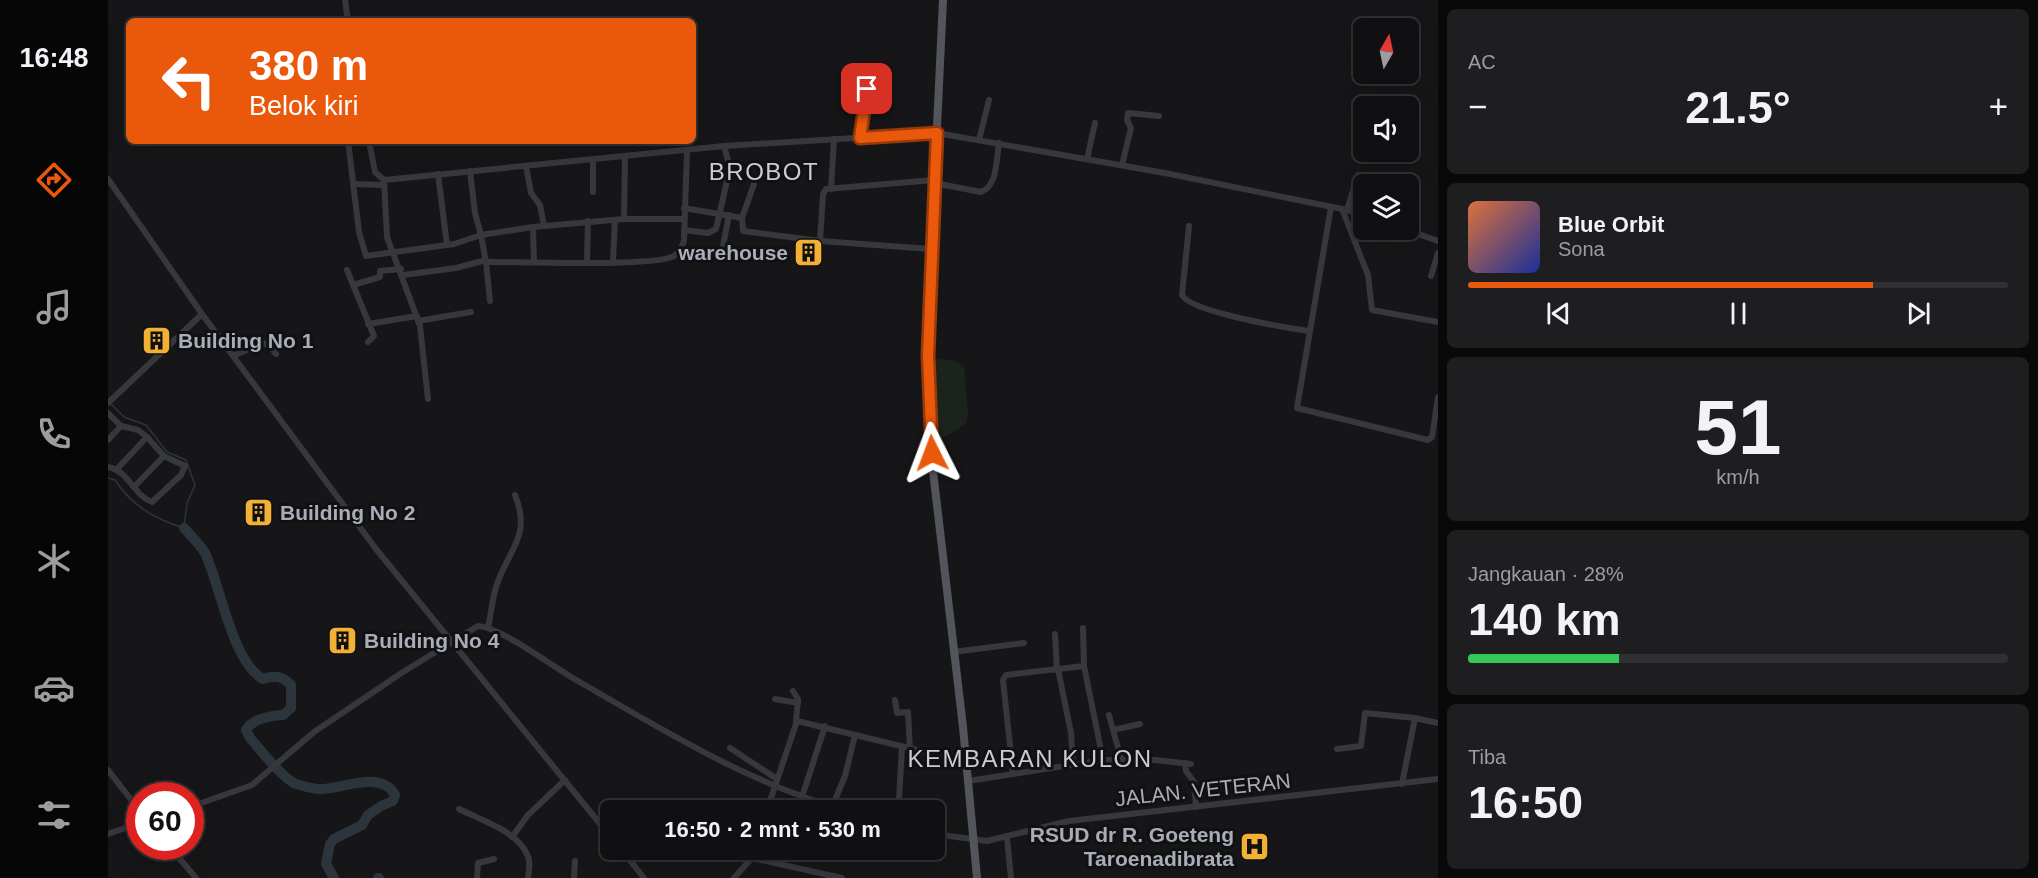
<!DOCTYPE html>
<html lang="id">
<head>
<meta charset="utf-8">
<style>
  :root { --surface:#101012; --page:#1e1e20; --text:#f1f3f6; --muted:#9c9d9f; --line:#303032; --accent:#ea580c }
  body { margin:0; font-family:Arial,sans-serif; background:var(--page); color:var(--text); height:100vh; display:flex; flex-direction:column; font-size:22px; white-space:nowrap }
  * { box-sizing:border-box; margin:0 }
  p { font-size:20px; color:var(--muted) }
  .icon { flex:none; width:33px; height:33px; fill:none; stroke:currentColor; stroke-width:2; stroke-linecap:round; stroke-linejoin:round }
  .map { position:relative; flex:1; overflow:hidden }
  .details { display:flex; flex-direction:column; gap:9px; padding:9px; background:#09090a; width:600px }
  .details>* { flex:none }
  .hud { position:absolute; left:18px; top:18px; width:570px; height:126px; border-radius:9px; box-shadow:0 6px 24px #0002,0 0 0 2px var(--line); background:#ea580c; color:#fff; overflow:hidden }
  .needle { width:39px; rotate:9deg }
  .buttons { position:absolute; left:1245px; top:18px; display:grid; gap:12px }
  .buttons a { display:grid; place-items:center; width:66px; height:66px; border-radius:9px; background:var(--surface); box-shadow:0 6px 24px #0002,0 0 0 2px var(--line); font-size:30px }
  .speed { position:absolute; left:18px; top:782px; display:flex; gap:12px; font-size:30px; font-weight:700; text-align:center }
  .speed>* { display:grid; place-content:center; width:78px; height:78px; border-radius:50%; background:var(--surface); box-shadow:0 6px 24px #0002,0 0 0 2px var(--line); line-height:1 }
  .speed .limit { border:9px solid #d22; background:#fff; color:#111 }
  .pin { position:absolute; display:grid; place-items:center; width:51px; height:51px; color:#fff; margin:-26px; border-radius:12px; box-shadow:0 3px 9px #0006 }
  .me { position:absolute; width:66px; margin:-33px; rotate:357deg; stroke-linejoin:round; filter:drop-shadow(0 0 4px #0008) }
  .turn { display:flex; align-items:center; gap:21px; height:126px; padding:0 24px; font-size:27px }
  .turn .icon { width:78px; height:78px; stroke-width:2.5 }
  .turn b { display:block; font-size:42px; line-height:51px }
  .big { font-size:45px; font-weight:700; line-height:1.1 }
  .details .widget { flex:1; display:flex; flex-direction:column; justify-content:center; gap:9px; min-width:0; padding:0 21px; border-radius:9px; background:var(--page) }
  .details .dial { align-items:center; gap:0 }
  .dial b { font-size:78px; line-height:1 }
  .song { display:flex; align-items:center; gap:18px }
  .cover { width:72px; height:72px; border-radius:9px; background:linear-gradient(135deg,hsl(20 70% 55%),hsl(230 70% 35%)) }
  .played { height:6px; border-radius:3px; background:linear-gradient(90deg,var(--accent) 75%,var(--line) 75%) }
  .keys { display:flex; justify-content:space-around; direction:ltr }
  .heat { display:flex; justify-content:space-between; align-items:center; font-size:33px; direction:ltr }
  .charge { height:9px; border-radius:4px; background:linear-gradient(90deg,#34c759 28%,var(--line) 0) }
  .trip { position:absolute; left:492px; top:800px; width:345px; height:60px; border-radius:9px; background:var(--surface); box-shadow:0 6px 24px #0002,0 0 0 2px var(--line); font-weight:700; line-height:60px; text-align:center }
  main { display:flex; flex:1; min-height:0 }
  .tab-bar { display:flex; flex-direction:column; width:108px; justify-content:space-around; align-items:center; background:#060607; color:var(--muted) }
  .tab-bar .icon { width:42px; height:42px }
  .tab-bar .current { color:var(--accent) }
  .tab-bar b { font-size:27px; color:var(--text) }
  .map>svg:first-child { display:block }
  .green { fill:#1c231d }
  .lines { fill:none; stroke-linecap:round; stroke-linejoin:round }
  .stream { stroke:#2c353c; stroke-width:1.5 }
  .river { stroke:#2c353c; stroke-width:10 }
  .minor { stroke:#37383d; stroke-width:6 }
  .major { stroke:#53555c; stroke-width:8 }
  .route-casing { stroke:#983908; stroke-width:15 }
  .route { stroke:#ea580c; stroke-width:10 }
  .labels { text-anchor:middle; stroke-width:6; stroke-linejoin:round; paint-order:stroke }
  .poi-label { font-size:21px; font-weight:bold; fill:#a8adb8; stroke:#111113; text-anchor:start }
  .street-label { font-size:21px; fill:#a8adb8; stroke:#111113 }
  .quarter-label { font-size:24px; letter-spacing:1.5px; fill:#c9ccd4; stroke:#111113 }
</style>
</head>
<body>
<main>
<nav class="tab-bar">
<b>16:48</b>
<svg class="icon current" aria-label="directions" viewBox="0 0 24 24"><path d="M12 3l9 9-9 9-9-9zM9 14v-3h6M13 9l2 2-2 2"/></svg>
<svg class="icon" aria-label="music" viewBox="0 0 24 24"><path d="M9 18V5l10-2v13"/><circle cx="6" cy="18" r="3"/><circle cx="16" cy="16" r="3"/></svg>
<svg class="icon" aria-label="phone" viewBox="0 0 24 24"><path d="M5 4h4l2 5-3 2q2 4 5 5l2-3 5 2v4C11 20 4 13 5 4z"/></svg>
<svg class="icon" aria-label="climate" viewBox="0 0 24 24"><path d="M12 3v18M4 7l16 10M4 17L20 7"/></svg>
<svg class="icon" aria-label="car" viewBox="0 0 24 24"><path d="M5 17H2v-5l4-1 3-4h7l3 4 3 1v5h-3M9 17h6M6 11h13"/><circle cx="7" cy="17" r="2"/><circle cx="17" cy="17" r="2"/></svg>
<svg class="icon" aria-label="filters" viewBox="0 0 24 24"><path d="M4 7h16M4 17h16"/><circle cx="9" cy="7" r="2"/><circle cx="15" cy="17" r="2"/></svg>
</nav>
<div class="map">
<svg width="1330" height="878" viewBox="0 0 1330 878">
  <rect width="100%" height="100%" fill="#161618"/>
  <path class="green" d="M 825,359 L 845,360 L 856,366 L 860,415 L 858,424 L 831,440 Z"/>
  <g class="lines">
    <path class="stream" d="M 0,478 L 7,480 C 24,506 47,519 76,528 L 79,503 L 87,485 L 78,460 L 59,452 L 38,425 L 16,417 L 3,404"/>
    <g class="river">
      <path d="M 76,528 C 82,535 92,544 97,553 C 112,584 124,662 155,679 C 168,675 174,676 183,685 L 183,708 L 175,715 C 164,715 144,719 138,730 L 142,738 C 152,749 175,779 188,784 C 195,786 207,790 215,789 C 237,788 274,770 287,795 L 285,801 L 273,806 L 260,815 L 254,825 L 226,839 L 222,844 L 218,864 L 226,878"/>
      <path d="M 270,878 L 271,878"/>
    </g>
    <g class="minor">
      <path d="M 237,0 L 240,21"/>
      <path d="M 751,138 L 761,77"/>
      <path d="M 871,140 L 881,100"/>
      <path d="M 240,141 L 251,232 L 258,256 L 346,244 L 373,235 L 378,262 L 381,262 C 411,262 548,267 566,256 C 572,252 574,247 576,241 L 579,151"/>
      <path d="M 261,141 L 267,172 L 276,180 L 616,146 L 829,133 L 1057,173 L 1239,210 L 1256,215"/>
      <path d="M 979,159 L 987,123"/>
      <path d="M 1014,165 L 1023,128 L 1019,120 L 1020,113 L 1051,116"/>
      <path d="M 418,166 L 423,193 L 432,205 L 436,226"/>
      <path d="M 362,171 L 367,213 L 373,235 L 425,227 L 516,219 L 517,157"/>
      <path d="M 330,174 L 339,245"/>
      <path d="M 0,179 L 94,314 L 268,549 L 502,836"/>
      <path d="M 276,180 L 279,237 L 312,326 L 320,399"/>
      <path d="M 826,183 L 873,192 C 890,186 888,159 891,143"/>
      <path d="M 245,184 L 276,185"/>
      <path d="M 646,184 L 634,218 L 635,231 L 712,241 L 823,249"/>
      <path d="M 723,189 L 726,139"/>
      <path d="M 485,192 L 485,159"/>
      <path d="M 1223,207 L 1189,408 L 1320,440 L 1324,437 L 1330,397"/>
      <path d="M 576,208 L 634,218"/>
      <path d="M 1234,209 L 1260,275 L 1264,310 L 1330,322"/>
      <path d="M 1239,210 L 1250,175"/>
      <path d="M 516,219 L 575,219"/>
      <path d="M 1081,226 L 1074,295 C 1082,312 1180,328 1201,331"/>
      <path d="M 425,227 L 426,262"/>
      <path d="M 576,230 L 600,233 L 608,229 L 622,168 L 616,146"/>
      <path d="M 1299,230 L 1330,241"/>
      <path d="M 712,241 L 715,194 L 718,189 L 826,180"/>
      <path d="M 613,256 L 621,215"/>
      <path d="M 505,261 L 507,220"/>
      <path d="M 378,262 L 382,301"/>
      <path d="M 479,262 L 480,221"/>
      <path d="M 239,270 L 266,336 L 260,342"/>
      <path d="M 295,275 L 348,268 L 378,260"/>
      <path d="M 1323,276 L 1330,253"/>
      <path d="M 245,285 L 272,277 L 272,271 L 293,269"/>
      <path d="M 310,321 L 363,312"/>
      <path d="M 260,324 L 309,316"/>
      <path d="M 127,355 L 155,343 L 162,346 L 168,354"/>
      <path d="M 0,403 L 94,314"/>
      <path d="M 0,413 L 13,426 L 30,430 L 39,437 L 56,456 L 77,466 L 73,475 L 44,502 C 25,495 21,471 0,467"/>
      <path d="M 0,440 L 13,426"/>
      <path d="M 9,469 L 39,437"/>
      <path d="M 26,487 L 56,456"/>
      <path d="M 380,628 C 383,614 384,600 388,587 C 400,549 424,537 407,495"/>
      <path d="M 975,628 L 976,666"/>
      <path d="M 947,634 L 949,670"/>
      <path d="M 845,652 L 916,643"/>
      <path d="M 950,669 L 963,733 L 965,763"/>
      <path d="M 685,691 L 690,699 L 688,721"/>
      <path d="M 667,699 L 690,703"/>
      <path d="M 787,700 L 789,713 L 800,712 L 802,749"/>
      <path d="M 1001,715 L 1013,759"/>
      <path d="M 1005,730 L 1032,724"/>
      <path d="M 794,747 L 791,800 L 794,810"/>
      <path d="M 622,748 L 669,779"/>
      <path d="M 1229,749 L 1253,746 L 1257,713 L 1307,718"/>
      <path d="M 1077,763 L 1078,771 L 1086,782 L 1088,807"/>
      <path d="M 0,770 L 32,811"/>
      <path d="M 905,774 L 895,680 L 898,675 L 976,666 L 995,760"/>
      <path d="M 860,781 L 995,760 L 1047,760 L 1083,764"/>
      <path d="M 1294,784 L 1307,718 L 1330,723"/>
      <path d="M 694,797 L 717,726"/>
      <path d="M 82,807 L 144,785 L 206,732 L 295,672 L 370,626 C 395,628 446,668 470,681 C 555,730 640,783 736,810"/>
      <path d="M 724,807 L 737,776 L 747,735"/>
      <path d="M 351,809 C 371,819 409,831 419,854 C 423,861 421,870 420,878"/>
      <path d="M 659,810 L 689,721 L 859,762"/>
      <path d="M 0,834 L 32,823"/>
      <path d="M 826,834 L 879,841 L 961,821 L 1330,779"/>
      <path d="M 404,837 L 420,815 L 457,780"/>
      <path d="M 899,838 L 903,878"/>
      <path d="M 61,846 L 88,878"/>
      <path d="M 513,849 L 536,878"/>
      <path d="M 644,858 L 734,878"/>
      <path d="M 369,878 L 370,863 L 386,859"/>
      <path d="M 466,878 L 467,861"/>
      <path d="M 626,878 L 644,858 L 647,849"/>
    </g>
    <path class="major" d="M 835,0 L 820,317 L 821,397 L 825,471 L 855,727 L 869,878"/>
  </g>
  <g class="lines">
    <defs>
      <path id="route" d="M 759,89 L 752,138 L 829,133 L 820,355 L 824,453"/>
    </defs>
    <use href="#route" class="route-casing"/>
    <use href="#route" class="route"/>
  </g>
  <defs>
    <symbol id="building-square" viewBox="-11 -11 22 22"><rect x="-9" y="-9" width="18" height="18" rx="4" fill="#f2b134" stroke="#111113"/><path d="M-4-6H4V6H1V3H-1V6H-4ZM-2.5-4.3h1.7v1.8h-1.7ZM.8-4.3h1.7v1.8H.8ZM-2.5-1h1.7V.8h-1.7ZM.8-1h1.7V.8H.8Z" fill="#111"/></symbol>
    <symbol id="hospital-square" viewBox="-11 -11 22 22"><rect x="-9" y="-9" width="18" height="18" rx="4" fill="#f2b134" stroke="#111113"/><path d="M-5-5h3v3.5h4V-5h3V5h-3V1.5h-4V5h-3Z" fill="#111"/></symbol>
  </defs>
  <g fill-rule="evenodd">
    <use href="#building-square" x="684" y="236" width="33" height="33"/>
    <use href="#building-square" x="32" y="324" width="33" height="33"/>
    <use href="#building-square" x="134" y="496" width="33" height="33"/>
    <use href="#building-square" x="218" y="624" width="33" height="33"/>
    <use href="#hospital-square" x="1130" y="830" width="33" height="33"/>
  </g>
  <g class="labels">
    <g class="poi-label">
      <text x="680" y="260" text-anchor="end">warehouse</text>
      <text x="70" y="348">Building No 1</text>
      <text x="172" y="520">Building No 2</text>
      <text x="256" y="648">Building No 4</text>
      <text x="1126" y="842" text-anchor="end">RSUD dr R. Goeteng<tspan x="1126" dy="24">Taroenadibrata</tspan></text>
    </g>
    <g class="street-label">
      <text transform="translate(1095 790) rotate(-6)" y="7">JALAN. VETERAN</text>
    </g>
    <g class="quarter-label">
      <text x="656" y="180">BROBOT</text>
      <text x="922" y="767">KEMBARAN KULON</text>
    </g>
  </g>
</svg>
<div class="buttons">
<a><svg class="needle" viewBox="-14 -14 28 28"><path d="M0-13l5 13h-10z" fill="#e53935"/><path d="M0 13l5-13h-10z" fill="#9c9d9f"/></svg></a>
<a><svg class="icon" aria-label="sound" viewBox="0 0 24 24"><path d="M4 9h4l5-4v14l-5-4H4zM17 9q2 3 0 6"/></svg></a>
<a><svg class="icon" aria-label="layers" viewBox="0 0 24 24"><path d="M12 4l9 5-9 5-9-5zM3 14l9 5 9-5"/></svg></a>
</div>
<div class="speed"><div class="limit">60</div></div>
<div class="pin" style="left:759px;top:89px;background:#d93025"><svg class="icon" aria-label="arrive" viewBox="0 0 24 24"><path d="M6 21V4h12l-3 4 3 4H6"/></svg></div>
<svg class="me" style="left:824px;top:453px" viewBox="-20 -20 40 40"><path d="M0-17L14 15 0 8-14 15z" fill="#ea580c" stroke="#fff" stroke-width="4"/></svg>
<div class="trip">16:50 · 2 mnt · 530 m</div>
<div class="hud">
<div class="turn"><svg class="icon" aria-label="left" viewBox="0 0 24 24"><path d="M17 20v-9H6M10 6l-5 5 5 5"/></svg><div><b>380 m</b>Belok kiri</div></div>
</div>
</div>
<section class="details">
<div class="widget"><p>AC</p>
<div class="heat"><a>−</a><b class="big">21.5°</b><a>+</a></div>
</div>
<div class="widget">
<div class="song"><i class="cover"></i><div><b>Blue Orbit</b><p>Sona</p></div></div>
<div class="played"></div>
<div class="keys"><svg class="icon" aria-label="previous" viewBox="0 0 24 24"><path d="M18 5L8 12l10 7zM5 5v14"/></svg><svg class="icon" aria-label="pause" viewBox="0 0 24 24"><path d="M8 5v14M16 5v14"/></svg><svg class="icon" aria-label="next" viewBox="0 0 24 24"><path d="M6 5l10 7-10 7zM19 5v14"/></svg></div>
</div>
<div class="widget dial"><b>51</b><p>km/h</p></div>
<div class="widget"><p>Jangkauan · 28%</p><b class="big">140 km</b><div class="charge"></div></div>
<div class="widget"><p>Tiba</p><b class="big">16:50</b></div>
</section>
</main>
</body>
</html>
